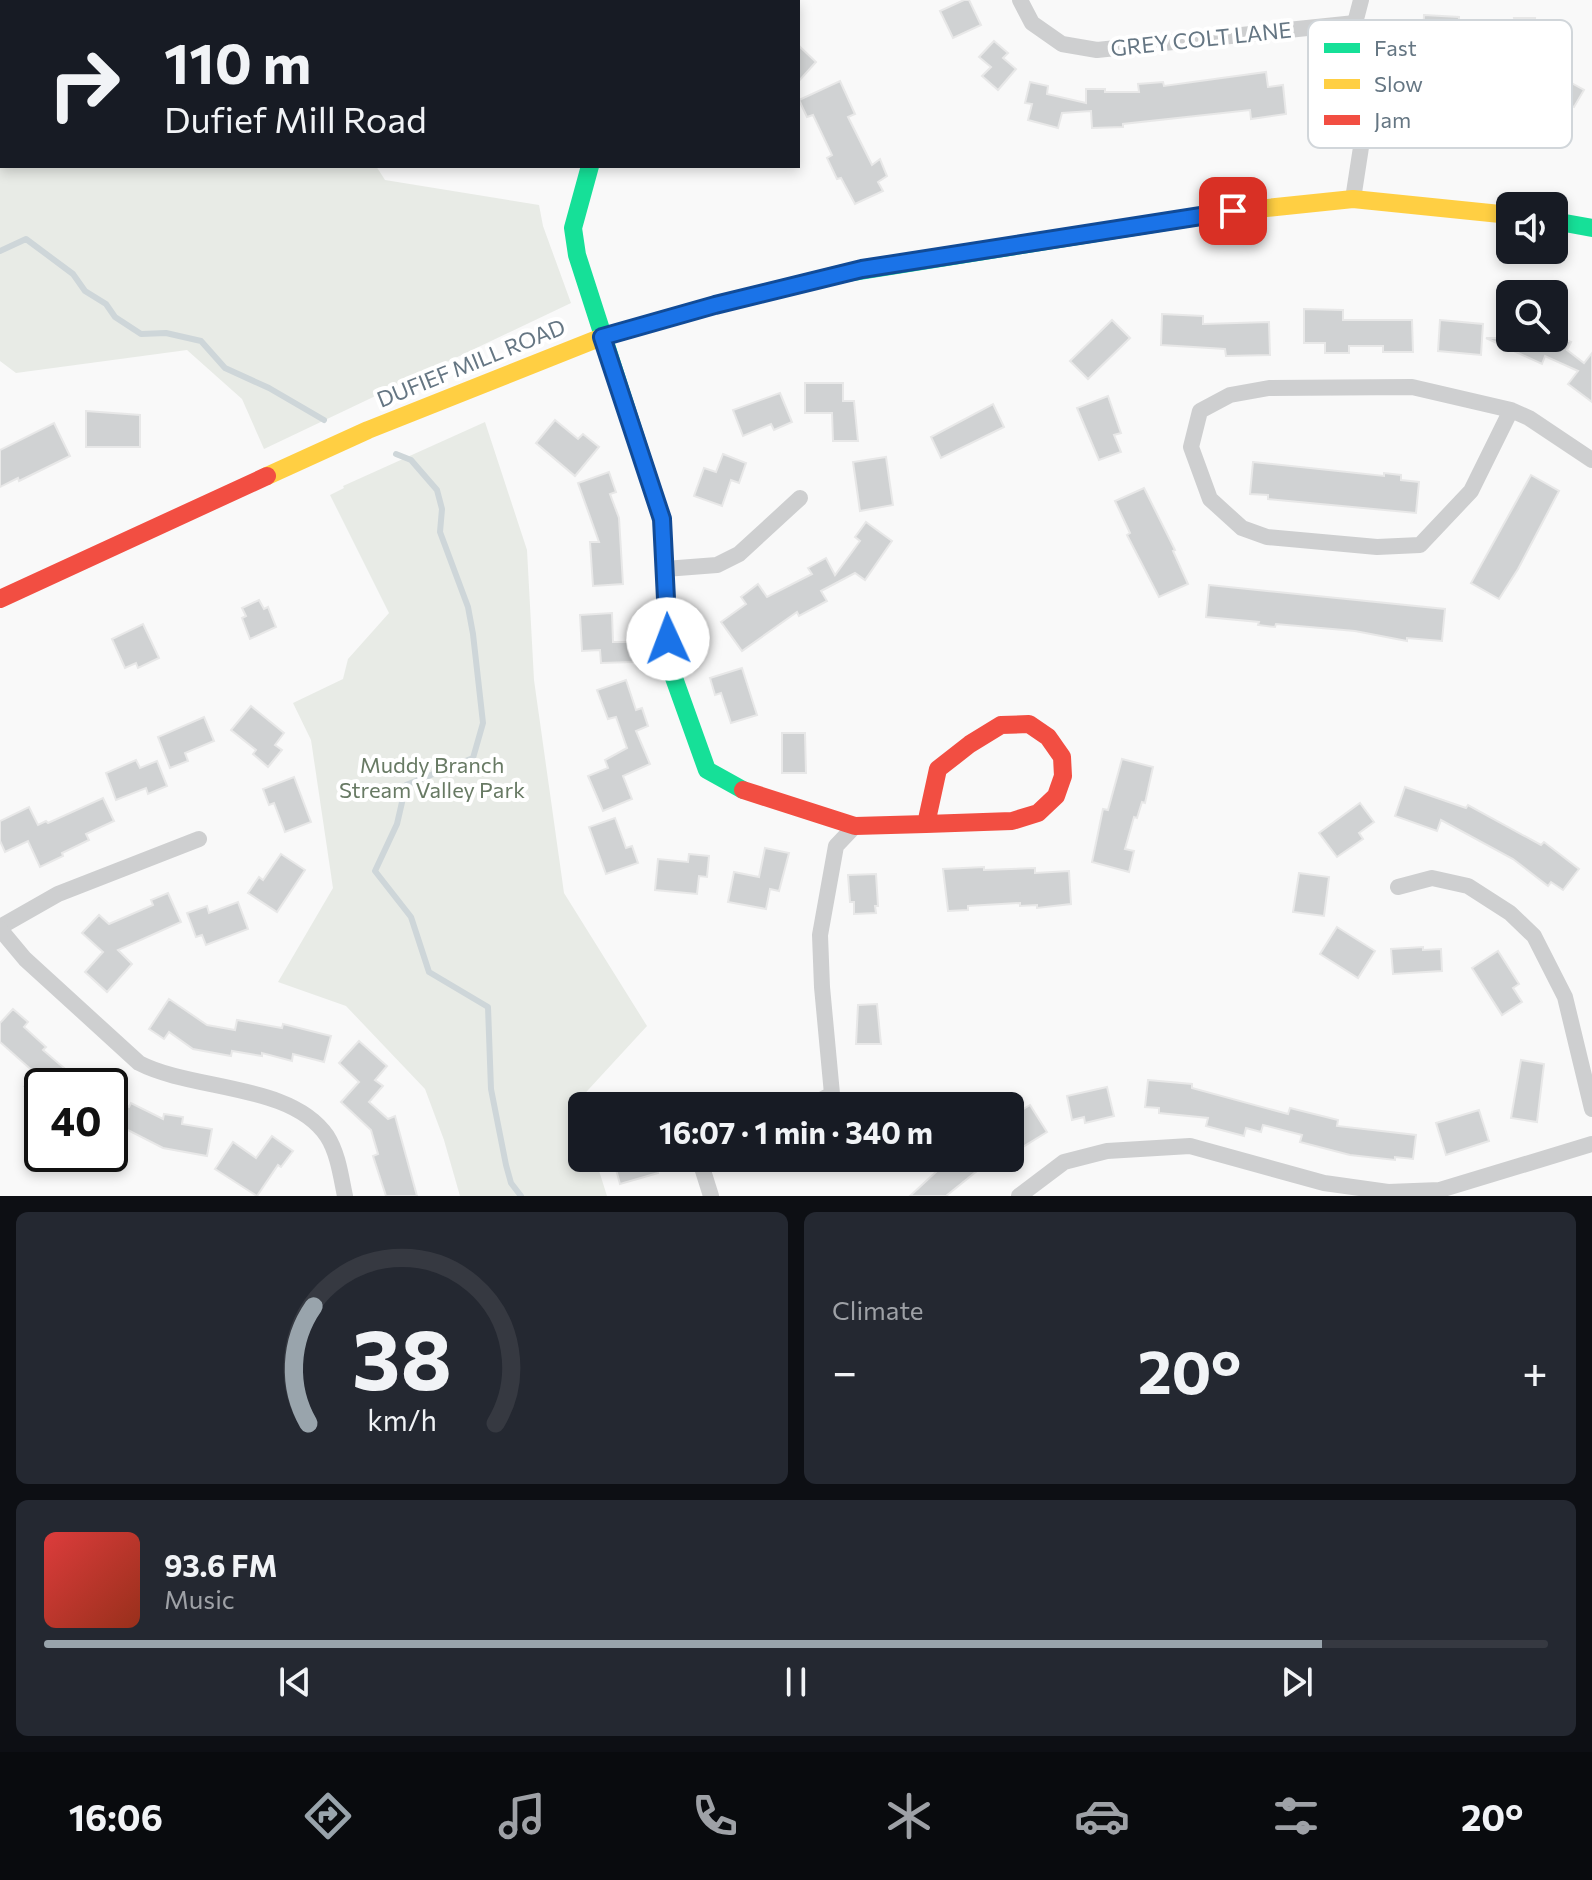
<!DOCTYPE html>
<html lang="en">
<head>
<meta charset="utf-8">
<style>
  :root { --surface:#171b24; --page:#242831; --text:#f1f3f6; --muted:#9ea1a6; --line:#363941; --accent:#99a4ac }
  body { margin:0; font-family:Commissioner,sans-serif; background:var(--page); color:var(--text); height:100vh; display:flex; flex-direction:column; font-size:30px; white-space:nowrap }
  * { box-sizing:border-box; margin:0 }
  p { font-size:26px; color:var(--muted) }
  .icon { flex:none; width:44px; height:44px; fill:none; stroke:currentColor; stroke-width:2; stroke-linecap:round; stroke-linejoin:round }
  .map { position:relative; height:1196px; overflow:hidden }
  .panel { display:flex; flex-direction:column; gap:16px; padding:16px; background:#0d0f14; flex:1 }
  .panel>* { flex:none }
  .top-card { position:absolute; left:0px; top:0px; width:800px; height:168px; box-shadow:0 4px 12px #0003; background:#171b24; color:var(--text); overflow:hidden }
  .controls { position:absolute; left:1496px; top:192px; display:grid; gap:16px }
  .controls a { display:grid; place-items:center; width:72px; height:72px; border-radius:12px; background:var(--surface); box-shadow:0 4px 12px #0003; font-size:40px }
  .speed { position:absolute; left:24px; top:1068px; display:flex; gap:16px; font-size:40px; font-weight:700; text-align:center }
  .speed>* { display:grid; place-content:center; width:104px; height:104px; border-radius:50%; background:var(--surface); box-shadow:0 4px 12px #0003; line-height:1 }
  .speed .limit { border:4px solid #111; border-radius:12px; background:#fff; color:#111 }
  .pin { position:absolute; display:grid; place-items:center; width:68px; height:68px; color:#fff; margin:-34px; border-radius:16px; box-shadow:0 4px 12px #0006 }
  .me { position:absolute; width:88px; margin:-44px; rotate:358deg; stroke-linejoin:round; filter:drop-shadow(0 0 6px #0008) }
  .turn { display:flex; align-items:center; gap:28px; height:168px; padding:0 32px; font-size:36px }
  .turn .icon { width:104px; height:104px; stroke-width:2.5 }
  .turn b { display:block; font-size:56px; line-height:68px }
  .big { font-size:60px; font-weight:700; line-height:1.1 }
  .panel .widget { flex:1; display:flex; flex-direction:column; justify-content:center; gap:12px; min-width:0; padding:0 28px; border-radius:12px; background:var(--page) }
  .panel .dial { align-items:center; gap:0 }
  .dial svg { height:208px; overflow:visible; fill:none; stroke:var(--line); stroke-width:7; stroke-linecap:round; text-anchor:middle }
  .dial text { fill:var(--text); stroke:none }
  .song { display:flex; align-items:center; gap:24px }
  .cover { width:96px; height:96px; border-radius:12px; background:linear-gradient(135deg,hsl(0 70% 55%),hsl(10 70% 35%)) }
  .played { height:8px; border-radius:4px; background:linear-gradient(90deg,var(--accent) 85%,var(--line) 85%) }
  .keys { display:flex; justify-content:space-around; direction:ltr }
  .heat { display:flex; justify-content:space-between; align-items:center; font-size:44px; direction:ltr }
  .panel .tiles { flex:1; display:grid; gap:16px; grid-template-columns:1fr 1fr }
  .widget:last-child { grid-column:span 2 }
  .trip { position:absolute; left:568px; top:1092px; width:456px; height:80px; border-radius:12px; background:var(--surface); box-shadow:0 4px 12px #0003; font-weight:700; line-height:80px; text-align:center }
  .dock { display:flex; height:128px; justify-content:space-around; align-items:center; background:#090b0e; color:var(--muted) }
  .dock .icon { width:56px; height:56px }
  .dock .selected { color:var(--accent) }
  .dock b { font-size:36px; color:var(--text) }
  .map>svg:first-child { display:block }
  .green { fill:#e8ebe6 }
  .lines { fill:none; stroke-linecap:round; stroke-linejoin:round }
  .stream { stroke:#ced6d9; stroke-width:6 }
  .building { fill:#d0d2d3; stroke:#e8e8e8; stroke-width:2 }
  .street { stroke:#cecfd0; stroke-width:16 }
  .fast { stroke:#16e098; stroke-width:18 }
  .slow { stroke:#ffcf43; stroke-width:18 }
  .jam { stroke:#f24e42; stroke-width:18 }
  .route-casing { stroke:#114b97; stroke-width:20 }
  .route { stroke:#1a73e8; stroke-width:14 }
  .labels { text-anchor:middle; stroke-width:8; stroke-linejoin:round; paint-order:stroke }
  .street-label { font-size:22px; fill:#657683; stroke:#fff }
  .park-label { font-size:22px; fill:#687a64; stroke:#fff }
  .key { fill:#fff; stroke:#d1d6da; stroke-width:2 }
  .key-label { font-size:22px; fill:#657683 }
</style>
</head>
<body>
<div class="map">
<svg width="1592" height="1196" viewBox="0 0 1592 1196">
  <rect width="100%" height="100%" fill="#f9f9f9"/>
  <g class="green">
    <path d="M 0,0 L 143,2 L 2,2 L 2,166 L 376,166 L 385,180 L 539,205 L 543,226 L 571,303 L 264,449 L 242,399 L 187,350 L 16,373 L 0,361 Z"/>
    <path d="M 485,422 L 527,550 L 534,680 L 564,893 L 647,1026 L 577,1102 L 582,1118 L 582,1158 L 595,1158 L 607,1196 L 460,1196 L 444,1140 L 425,1089 L 346,1006 L 278,982 L 333,888 L 311,740 L 293,703 L 343,679 L 348,659 L 389,613 L 330,495 L 344,488 L 343,486 Z"/>
  </g>
  <g class="lines">
    <g class="stream">
      <path d="M 0,251 L 26,239 L 73,274 L 85,291 L 106,304 L 115,317 L 141,334 L 166,333 L 201,341 L 225,368 L 269,388 L 324,420"/>
      <path d="M 396,454 L 411,460 L 437,490 L 442,509 L 440,532 L 468,607 L 473,634 L 483,723 L 473,758 L 406,785 L 397,824 L 375,871 L 411,917 L 429,972 L 488,1007 L 491,1089 L 506,1165 L 511,1183 L 521,1196"/>
    </g>
  </g>
  <g class="building">
    <path d="M 964,0 L 969,0 L 981,25 L 953,38 L 940,11 Z"/>
    <path d="M 1424,15 L 1459,17 L 1457,71 L 1462,72 L 1460,101 L 1444,100 L 1444,109 L 1424,107 L 1428,35 L 1423,35 Z"/>
    <path d="M 1514,18 L 1535,18 L 1533,43 L 1497,41 L 1496,25 L 1515,24 Z"/>
    <path d="M 994,41 L 1008,53 L 1003,58 L 1016,69 L 998,90 L 982,76 L 991,67 L 979,57 Z"/>
    <path d="M 798,45 L 816,62 L 798,82 Z"/>
    <path d="M 1266,72 L 1268,87 L 1283,85 L 1286,114 L 1251,119 L 1250,110 L 1123,124 L 1123,127 L 1092,128 L 1091,111 L 1062,113 L 1058,128 L 1028,120 L 1032,104 L 1025,103 L 1030,82 L 1048,86 L 1047,94 L 1086,103 L 1086,89 L 1105,89 L 1105,92 L 1139,92 L 1138,84 L 1163,82 L 1164,86 Z"/>
    <path d="M 1550,75 L 1564,83 L 1566,80 L 1584,90 L 1574,107 L 1567,103 L 1558,120 L 1533,106 Z"/>
    <path d="M 840,81 L 855,114 L 848,117 L 872,165 L 880,159 L 887,176 L 878,182 L 883,191 L 855,204 L 841,178 L 837,179 L 827,158 L 832,155 L 813,115 L 807,117 L 799,100 Z"/>
    <path d="M 1304,309 L 1343,310 L 1343,320 L 1412,320 L 1413,352 L 1383,352 L 1383,346 L 1349,346 L 1349,353 L 1325,353 L 1325,343 L 1304,343 Z"/>
    <path d="M 1162,314 L 1203,316 L 1203,324 L 1269,322 L 1270,355 L 1226,356 L 1225,349 L 1161,345 Z"/>
    <path d="M 1112,320 L 1130,338 L 1088,379 L 1070,361 Z"/>
    <path d="M 1440,320 L 1483,324 L 1481,355 L 1438,351 Z"/>
    <path d="M 1486,338 L 1562,338 L 1571,342 L 1567,350 L 1584,363 L 1592,353 L 1592,402 L 1568,384 L 1578,371 L 1545,356 L 1542,364 Z"/>
    <path d="M 805,383 L 843,383 L 843,401 L 854,401 L 858,441 L 833,441 L 832,413 L 805,413 Z"/>
    <path d="M 780,393 L 792,422 L 774,430 L 771,424 L 743,436 L 733,410 Z"/>
    <path d="M 1108,396 L 1121,433 L 1114,435 L 1121,452 L 1099,460 L 1077,408 Z"/>
    <path d="M 993,404 L 1004,427 L 941,458 L 931,437 Z"/>
    <path d="M 86,411 L 140,415 L 140,447 L 86,447 Z"/>
    <path d="M 555,420 L 578,439 L 583,434 L 599,447 L 575,476 L 536,443 Z"/>
    <path d="M 54,423 L 70,456 L 19,481 L 18,478 L 0,487 L 0,450 Z"/>
    <path d="M 723,454 L 746,463 L 739,483 L 731,480 L 722,506 L 694,496 L 704,468 L 716,472 Z"/>
    <path d="M 886,457 L 893,505 L 860,511 L 853,462 Z"/>
    <path d="M 1253,462 L 1384,476 L 1384,473 L 1401,475 L 1401,480 L 1419,482 L 1416,513 L 1268,499 L 1268,495 L 1250,494 Z"/>
    <path d="M 609,472 L 616,492 L 610,494 L 619,518 L 623,584 L 593,586 L 590,542 L 599,542 L 578,483 Z"/>
    <path d="M 1531,475 L 1559,491 L 1518,569 L 1499,599 L 1471,583 Z"/>
    <path d="M 1144,488 L 1175,550 L 1173,551 L 1188,584 L 1159,597 L 1127,535 L 1130,533 L 1115,501 Z"/>
    <path d="M 866,522 L 892,541 L 865,580 L 855,573 L 821,591 L 827,601 L 799,616 L 797,612 L 742,651 L 721,622 L 746,604 L 741,597 L 758,584 L 767,597 L 812,574 L 808,568 L 826,558 L 835,575 L 860,541 L 855,537 Z"/>
    <path d="M 1209,585 L 1445,609 L 1442,641 L 1407,638 L 1407,641 L 1355,631 L 1276,624 L 1275,627 L 1258,625 L 1259,622 L 1206,617 Z"/>
    <path d="M 259,600 L 264,609 L 268,607 L 276,627 L 250,639 L 242,618 L 246,616 L 242,608 Z"/>
    <path d="M 612,613 L 613,642 L 632,642 L 633,662 L 601,663 L 600,650 L 582,651 L 580,615 Z"/>
    <path d="M 143,624 L 159,658 L 138,668 L 136,663 L 125,668 L 112,639 Z"/>
    <path d="M 742,668 L 757,715 L 731,723 L 721,693 L 715,695 L 710,678 Z"/>
    <path d="M 626,680 L 636,710 L 642,708 L 648,726 L 636,731 L 650,764 L 623,776 L 632,799 L 603,811 L 588,776 L 608,768 L 605,760 L 627,748 L 616,717 L 608,719 L 597,690 Z"/>
    <path d="M 251,706 L 284,733 L 275,745 L 282,750 L 268,767 L 253,754 L 256,750 L 231,730 Z"/>
    <path d="M 204,717 L 214,741 L 185,753 L 188,761 L 170,768 L 158,737 Z"/>
    <path d="M 782,733 L 805,733 L 806,773 L 782,773 Z"/>
    <path d="M 1122,759 L 1153,767 L 1145,803 L 1142,802 L 1137,818 L 1134,817 L 1125,849 L 1134,851 L 1129,872 L 1092,862 L 1103,809 L 1108,810 Z"/>
    <path d="M 136,760 L 140,768 L 157,761 L 167,786 L 148,794 L 146,788 L 116,800 L 106,773 Z"/>
    <path d="M 294,777 L 311,822 L 285,832 L 274,803 L 269,805 L 263,789 Z"/>
    <path d="M 1405,787 L 1466,808 L 1468,805 L 1541,845 L 1544,842 L 1579,869 L 1563,890 L 1551,882 L 1548,886 L 1513,859 L 1441,820 L 1437,831 L 1395,816 Z"/>
    <path d="M 103,798 L 114,821 L 86,834 L 89,840 L 62,853 L 63,856 L 40,867 L 28,841 L 5,852 L 0,841 L 0,821 L 29,807 L 38,825 L 46,821 L 48,823 Z"/>
    <path d="M 1360,803 L 1374,822 L 1359,833 L 1363,839 L 1337,857 L 1319,833 Z"/>
    <path d="M 615,818 L 626,848 L 632,846 L 638,863 L 606,874 L 589,827 Z"/>
    <path d="M 765,848 L 789,853 L 779,891 L 770,889 L 766,909 L 728,902 L 734,872 L 759,877 Z"/>
    <path d="M 281,854 L 305,870 L 277,912 L 248,893 L 259,877 L 263,880 Z"/>
    <path d="M 689,854 L 709,856 L 707,877 L 699,876 L 697,894 L 655,890 L 658,859 L 688,862 Z"/>
    <path d="M 984,867 L 984,870 L 1035,868 L 1035,873 L 1069,871 L 1071,904 L 1037,908 L 1037,905 L 1020,906 L 1020,903 L 968,906 L 968,910 L 948,911 L 943,869 Z"/>
    <path d="M 1299,873 L 1329,877 L 1324,916 L 1293,912 Z"/>
    <path d="M 876,874 L 878,906 L 875,906 L 876,913 L 854,914 L 854,902 L 850,902 L 848,875 Z"/>
    <path d="M 168,893 L 181,922 L 118,950 L 132,964 L 107,992 L 85,972 L 103,952 L 82,933 L 99,915 L 109,924 L 153,905 L 151,900 Z"/>
    <path d="M 238,902 L 248,929 L 206,945 L 202,935 L 196,937 L 187,913 L 207,906 L 209,913 Z"/>
    <path d="M 1337,927 L 1375,951 L 1358,978 L 1320,954 Z"/>
    <path d="M 1423,947 L 1423,950 L 1441,949 L 1442,971 L 1393,974 L 1391,949 Z"/>
    <path d="M 1498,951 L 1519,984 L 1513,988 L 1522,1002 L 1502,1015 L 1472,968 Z"/>
    <path d="M 169,999 L 207,1025 L 235,1030 L 237,1020 L 282,1028 L 283,1024 L 331,1036 L 324,1062 L 293,1054 L 292,1061 L 262,1053 L 262,1056 L 232,1051 L 231,1056 L 193,1049 L 169,1032 L 164,1039 L 149,1029 Z"/>
    <path d="M 877,1004 L 881,1044 L 856,1044 L 858,1005 Z"/>
    <path d="M 13,1009 L 28,1022 L 24,1027 L 46,1047 L 43,1050 L 85,1086 L 25,1086 L 36,1074 L 0,1042 L 0,1023 Z"/>
    <path d="M 359,1041 L 387,1066 L 375,1080 L 383,1086 L 369,1102 L 388,1119 L 395,1116 L 417,1196 L 386,1196 L 373,1156 L 378,1154 L 371,1130 L 341,1102 L 359,1082 L 339,1063 Z"/>
    <path d="M 1521,1060 L 1544,1064 L 1537,1122 L 1511,1118 Z"/>
    <path d="M 1148,1080 L 1192,1084 L 1192,1088 L 1288,1114 L 1290,1108 L 1338,1120 L 1337,1126 L 1416,1135 L 1413,1159 L 1395,1157 L 1395,1160 L 1350,1155 L 1300,1142 L 1302,1135 L 1263,1125 L 1261,1132 L 1246,1128 L 1244,1136 L 1206,1126 L 1208,1118 L 1159,1113 L 1159,1108 L 1145,1107 Z"/>
    <path d="M 1107,1087 L 1114,1116 L 1085,1123 L 1084,1117 L 1072,1120 L 1067,1096 Z"/>
    <path d="M 110,1098 L 129,1107 L 131,1103 L 163,1119 L 164,1114 L 183,1117 L 182,1124 L 212,1129 L 207,1156 L 163,1148 L 110,1121 Z"/>
    <path d="M 1030,1105 L 1047,1132 L 1010,1155 L 1010,1117 Z"/>
    <path d="M 1479,1110 L 1489,1141 L 1446,1155 L 1436,1123 Z"/>
    <path d="M 272,1136 L 293,1151 L 281,1167 L 278,1165 L 257,1196 L 215,1169 L 233,1142 L 256,1158 Z"/>
    <path d="M 630,1158 L 654,1158 L 658,1173 L 620,1184 L 614,1162 Z"/>
    <path d="M 951,1158 L 993,1158 L 946,1196 L 910,1196 Z"/>
  </g>
  <g class="lines">
    <g class="street">
      <path d="M 1020,0 L 1032,23 L 1062,44 L 1097,50 L 1355,23"/>
      <path d="M 644,2 L 645,0"/>
      <path d="M 1353,199 L 1374,63 L 1355,23 L 1361,0"/>
      <path d="M 1511,410 L 1471,491 L 1420,545 L 1377,547 L 1267,537 L 1242,528 L 1210,499 L 1191,447 L 1200,411 L 1230,395 L 1269,388 L 1412,387 L 1511,410 L 1529,418 L 1592,460"/>
      <path d="M 665,569 L 717,565 L 739,554 L 800,498"/>
      <path d="M 1398,887 L 1432,878 L 1468,886 L 1510,913 L 1534,936 L 1565,997 L 1592,1109"/>
      <path d="M 0,927 L 58,894 L 199,839"/>
      <path d="M 0,929 L 25,959 L 139,1063 C 193,1091 291,1083 327,1136 C 338,1153 341,1177 345,1196"/>
      <path d="M 810,1106 L 832,1094 L 822,987 L 820,935 L 836,846 L 855,826"/>
      <path d="M 699,1158 L 711,1196"/>
      <path d="M 1019,1196 L 1064,1162 L 1107,1151 L 1190,1146 L 1324,1183 L 1388,1192 L 1440,1190 L 1592,1144"/>
    </g>
    <g class="fast">
      <path d="M 590,166 L 573,228 L 577,255 L 662,519 L 668,639 L 674,678 L 707,770 L 743,790"/>
      <path d="M 1554,221 L 1592,228"/>
      <path d="M 840,274 L 1228,212"/>
    </g>
    <g class="slow">
      <path d="M 1228,212 L 1353,199 L 1510,215"/>
      <path d="M 267,476 L 368,430 L 602,337 L 715,305 L 840,274"/>
    </g>
    <g class="jam">
      <path d="M 0,599 L 267,476"/>
      <path d="M 743,790 L 855,826 L 926,824 L 1012,821 L 1038,813 L 1056,796 L 1063,776 L 1062,757 L 1048,737 L 1029,724 L 1001,725 L 970,744 L 938,769 L 926,824"/>
    </g>
  </g>
  <g class="lines">
    <defs>
      <path id="route" d="M 668,639 L 662,519 L 602,337 L 715,305 L 862,269 L 1233,211"/>
    </defs>
    <use href="#route" class="route-casing"/>
    <use href="#route" class="route"/>
  </g>
  <g class="labels">
    <g class="street-label">
      <text transform="translate(1201 39) rotate(-6)" y="8">GREY COLT LANE</text>
      <text transform="translate(471 363) rotate(-22)" y="8">DUFIEF MILL ROAD</text>
    </g>
    <g class="park-label">
      <text x="432" y="773">Muddy Branch<tspan x="432" dy="25">Stream Valley Park</tspan></text>
    </g>
  </g>
  <rect x="1308" y="20" width="264" height="128" rx="12" class="key"/>
  <rect x="1324" y="43" width="36" height="10" fill="#16e098"/>
  <rect x="1324" y="79" width="36" height="10" fill="#ffcf43"/>
  <rect x="1324" y="115" width="36" height="10" fill="#f24e42"/>
  <g class="key-label">
    <text x="1374" y="56">Fast</text>
    <text x="1374" y="92">Slow</text>
    <text x="1374" y="128">Jam</text>
  </g>
</svg>
<div class="controls">
<a><svg class="icon" aria-label="sound" viewBox="0 0 24 24"><path d="M4 9h4l5-4v14l-5-4H4zM17 9q2 3 0 6"/></svg></a>
<a><svg class="icon" aria-label="search" viewBox="0 0 24 24"><circle cx="10" cy="10" r="6"/><path d="M15 15l6 6"/></svg></a>
</div>
<div class="speed"><div class="limit">40</div></div>
<div class="pin" style="left:1233px;top:211px;background:#d93025"><svg class="icon" aria-label="arrive" viewBox="0 0 24 24"><path d="M6 21V4h12l-3 4 3 4H6"/></svg></div>
<svg class="me" style="left:668px;top:639px" viewBox="-20 -20 40 40"><circle r="19" fill="#fff"/><path d="M0-13L10 11 0 6-10 11z" fill="#1a73e8"/></svg>
<div class="trip">16:07 · 1 min · 340 m</div>
<div class="top-card">
<div class="turn"><svg class="icon" aria-label="right" viewBox="0 0 24 24"><path d="M7 20v-9h11M14 6l5 5-5 5"/></svg><div><b>110 m</b>Dufief Mill Road</div></div>
</div>
</div>
<section class="panel">
<div class="tiles">
<div class="widget dial"><svg viewBox="0 0 100 80">
<path d="M14 69A42 42 0 1 1 86 69"/>
<path d="M14 69A42 42 0 0 1 16 24" stroke="#99a4ac"/>
<text x="50" y="56" font-size="32" font-weight="700">38</text>
<text x="50" y="72" font-size="11">km/h</text>
</svg></div>
<div class="widget"><p>Climate</p>
<div class="heat"><a>−</a><b class="big">20°</b><a>+</a></div>
</div>
<div class="widget">
<div class="song"><i class="cover"></i><div><b>93.6 FM</b><p>Music</p></div></div>
<div class="played"></div>
<div class="keys"><svg class="icon" aria-label="previous" viewBox="0 0 24 24"><path d="M18 5L8 12l10 7zM5 5v14"/></svg><svg class="icon" aria-label="pause" viewBox="0 0 24 24"><path d="M8 5v14M16 5v14"/></svg><svg class="icon" aria-label="next" viewBox="0 0 24 24"><path d="M6 5l10 7-10 7zM19 5v14"/></svg></div>
</div>
</div>
</section>
<nav class="dock">
<b>16:06</b>
<svg class="icon selected" aria-label="directions" viewBox="0 0 24 24"><path d="M12 3l9 9-9 9-9-9zM9 14v-3h6M13 9l2 2-2 2"/></svg>
<svg class="icon" aria-label="music" viewBox="0 0 24 24"><path d="M9 18V5l10-2v13"/><circle cx="6" cy="18" r="3"/><circle cx="16" cy="16" r="3"/></svg>
<svg class="icon" aria-label="phone" viewBox="0 0 24 24"><path d="M5 4h4l2 5-3 2q2 4 5 5l2-3 5 2v4C11 20 4 13 5 4z"/></svg>
<svg class="icon" aria-label="climate" viewBox="0 0 24 24"><path d="M12 3v18M4 7l16 10M4 17L20 7"/></svg>
<svg class="icon" aria-label="car" viewBox="0 0 24 24"><path d="M5 17H2v-5l4-1 3-4h7l3 4 3 1v5h-3M9 17h6M6 11h13"/><circle cx="7" cy="17" r="2"/><circle cx="17" cy="17" r="2"/></svg>
<svg class="icon" aria-label="filters" viewBox="0 0 24 24"><path d="M4 7h16M4 17h16"/><circle cx="9" cy="7" r="2"/><circle cx="15" cy="17" r="2"/></svg>
<b>20°</b>
</nav>
</body>
</html>
